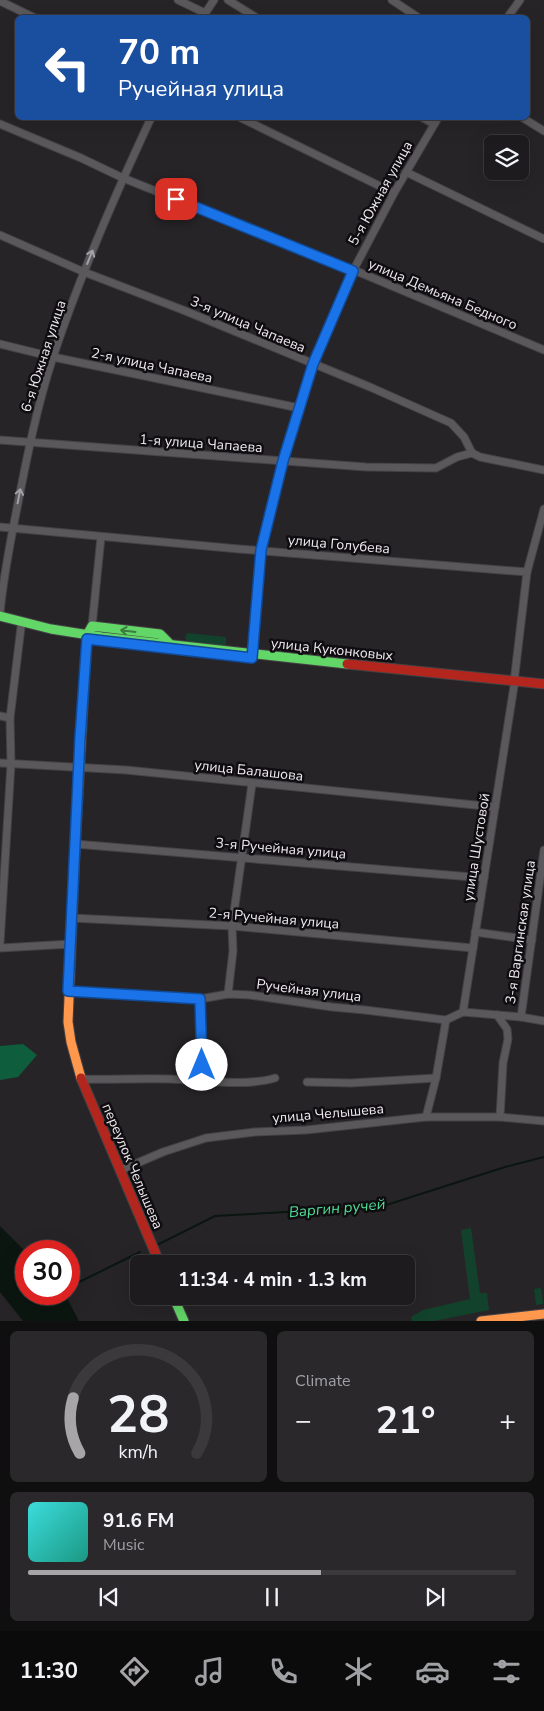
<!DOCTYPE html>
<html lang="en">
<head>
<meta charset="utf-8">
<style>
  :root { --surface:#1d1b1e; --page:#2a282b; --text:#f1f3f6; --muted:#a0a1a4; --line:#3b393c; --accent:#a8a5a9 }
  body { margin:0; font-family:"Nunito Sans",sans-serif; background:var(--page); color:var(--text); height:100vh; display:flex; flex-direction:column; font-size:19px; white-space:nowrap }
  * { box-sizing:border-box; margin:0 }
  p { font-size:16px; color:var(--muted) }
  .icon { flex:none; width:28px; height:28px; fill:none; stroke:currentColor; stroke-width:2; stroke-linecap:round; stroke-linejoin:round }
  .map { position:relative; height:1321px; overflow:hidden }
  .side { display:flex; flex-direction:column; gap:10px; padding:10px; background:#100f10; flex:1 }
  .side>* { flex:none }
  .hud { position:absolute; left:15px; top:15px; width:515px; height:105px; border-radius:8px; box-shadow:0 5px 20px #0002,0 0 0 1px var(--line); background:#1a4fa0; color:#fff; overflow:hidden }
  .tools { position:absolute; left:484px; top:135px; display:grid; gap:10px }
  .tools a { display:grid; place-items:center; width:45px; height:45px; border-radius:8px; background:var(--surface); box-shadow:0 5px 20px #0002,0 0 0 1px var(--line); font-size:25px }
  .speed { position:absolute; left:15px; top:1240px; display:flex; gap:10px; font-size:25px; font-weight:700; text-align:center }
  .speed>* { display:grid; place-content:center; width:65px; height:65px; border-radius:50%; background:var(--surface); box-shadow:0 5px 20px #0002,0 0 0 1px var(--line); line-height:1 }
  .speed .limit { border:8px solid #d22; background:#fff; color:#111 }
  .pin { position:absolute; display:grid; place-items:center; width:42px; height:42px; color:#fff; margin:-21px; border-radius:10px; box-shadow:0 2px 8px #0006 }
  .me { position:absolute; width:55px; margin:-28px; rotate:0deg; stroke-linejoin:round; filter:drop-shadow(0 0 4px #0008) }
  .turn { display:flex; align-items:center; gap:18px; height:105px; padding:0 20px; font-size:22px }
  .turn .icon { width:65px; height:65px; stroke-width:2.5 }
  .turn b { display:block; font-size:35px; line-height:42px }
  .big { font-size:38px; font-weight:700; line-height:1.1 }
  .side .tile { flex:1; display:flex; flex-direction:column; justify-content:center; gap:8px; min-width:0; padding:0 18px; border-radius:8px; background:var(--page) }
  .side .dial { align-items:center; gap:0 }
  .dial svg { height:130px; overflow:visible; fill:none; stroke:var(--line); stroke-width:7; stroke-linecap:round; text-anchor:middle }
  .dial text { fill:var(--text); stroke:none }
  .song { display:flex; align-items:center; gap:15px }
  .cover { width:60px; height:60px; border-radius:8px; background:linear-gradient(135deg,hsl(180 70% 55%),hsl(170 70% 35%)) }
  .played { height:5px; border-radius:2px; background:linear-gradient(90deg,var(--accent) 60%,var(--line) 60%) }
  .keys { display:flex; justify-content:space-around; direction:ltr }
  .heat { display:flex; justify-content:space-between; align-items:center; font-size:28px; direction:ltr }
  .side .tiles { flex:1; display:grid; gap:10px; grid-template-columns:1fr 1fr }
  .tile:last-child { grid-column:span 2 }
  .trip { position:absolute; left:130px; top:1255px; width:285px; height:50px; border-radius:8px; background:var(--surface); box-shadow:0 5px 20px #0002,0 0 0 1px var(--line); font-weight:700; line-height:50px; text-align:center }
  .tab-bar { display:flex; height:80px; justify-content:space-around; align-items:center; background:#0c0b0c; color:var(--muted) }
  .tab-bar .icon { width:35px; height:35px }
  .tab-bar .selected { color:var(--accent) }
  .tab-bar b { font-size:22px; color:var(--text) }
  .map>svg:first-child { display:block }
  .green { fill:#13422c }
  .forest { fill:#0e5e3d }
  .water { fill:#0a160f }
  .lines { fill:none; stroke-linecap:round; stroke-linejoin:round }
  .stream { stroke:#0a160f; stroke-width:2 }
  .street-casing { stroke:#444245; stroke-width:9 }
  .fast-casing { stroke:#444245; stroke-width:11 }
  .slow-casing { stroke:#444245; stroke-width:11 }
  .jam-casing { stroke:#444245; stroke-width:11 }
  .street { stroke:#5b585c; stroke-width:7 }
  .fast { stroke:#63d668; stroke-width:9 }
  .slow { stroke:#ff974d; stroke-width:9 }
  .jam { stroke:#b3261e; stroke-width:9 }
  .oneway { stroke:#a4a1a6 }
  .oneway2 { stroke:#3d7c40 }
  .route-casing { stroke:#114b97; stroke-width:12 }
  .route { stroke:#1a73e8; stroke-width:9 }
  .labels { text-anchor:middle; stroke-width:5; stroke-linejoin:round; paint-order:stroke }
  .street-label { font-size:14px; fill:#eeeaef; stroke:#0f0d10 }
  .water-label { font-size:15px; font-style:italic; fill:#4fdd96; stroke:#0f0d10 }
</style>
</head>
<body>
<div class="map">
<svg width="544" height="1321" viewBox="0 0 544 1321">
  <rect width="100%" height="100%" fill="#272428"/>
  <g class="green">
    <path d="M 187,633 L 226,637 L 226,646 L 188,643 L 185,637 Z"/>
    <path d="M 471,1228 L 480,1293 L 487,1293 L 489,1310 L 434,1321 L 412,1321 L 411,1317 L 423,1310 L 470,1299 L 461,1230 Z"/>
    <path d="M 541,1288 L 543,1304 L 536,1305 L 534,1289 Z"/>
  </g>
  <path class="forest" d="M 23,1044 L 37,1055 L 18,1077 L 0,1080 L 0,1046 Z"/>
  <path class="water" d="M 0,1226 L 26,1252 L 26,1294 L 65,1294 L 79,1321 L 23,1321 L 0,1292 Z"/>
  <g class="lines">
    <g class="stream">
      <path d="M 159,1244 L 215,1216 L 380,1207 L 505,1167 L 544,1157"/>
      <path d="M 69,1287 L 140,1252"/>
    </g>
    <defs>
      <g id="street">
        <path d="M 178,0 L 205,13"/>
        <path d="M 228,0 L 257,18"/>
        <path d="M 392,0 L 419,18"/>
        <path d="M 0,1 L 35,18"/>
        <path d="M 202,18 L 214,0"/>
        <path d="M 507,18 L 520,0"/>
        <path d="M 241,118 L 394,193"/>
        <path d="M 423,118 L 434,124"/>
        <path d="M 523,118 L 544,131"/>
        <path d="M 0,124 L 81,158 L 123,178 L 361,273 L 544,350"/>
        <path d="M 406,172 L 544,239"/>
        <path d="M 0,235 L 84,272 L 183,310 L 370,387 L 451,423 L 464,437 L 472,453"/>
        <path d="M 0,344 L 53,357 L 299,408"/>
        <path d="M 0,440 L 366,467 L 436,468 L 457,457 L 472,453 L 480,457 L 544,470"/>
        <path d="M 0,527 L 239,549 L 527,572"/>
        <path d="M 0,613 C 3,578 10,543 17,508 C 27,457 37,406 53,357 C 80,275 115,195 151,118"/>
        <path d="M 92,626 L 101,537"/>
        <path d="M 253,655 L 261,551 L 283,461 L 313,364 L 353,271 L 394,193 L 438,118"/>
        <path d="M 514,682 L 527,572 L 544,509"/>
        <path d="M 0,716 L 10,718"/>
        <path d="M 0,763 L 126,770 L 495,807"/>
        <path d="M 75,844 L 484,878"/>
        <path d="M 72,918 L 232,926 L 473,948"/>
        <path d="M 475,932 L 532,940"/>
        <path d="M 0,943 L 11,764 L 10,718 L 21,627"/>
        <path d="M 0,948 L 71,944"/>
        <path d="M 68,991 L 200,999 L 228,994 L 250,995 L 332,1007 L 365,1010 L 446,1020 L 463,1012 L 521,1017 L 544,1021"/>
        <path d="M 228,994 L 233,951 L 232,926 L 252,784"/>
        <path d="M 200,999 L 202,1040 L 200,1080"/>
        <path d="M 463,1012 L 514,686"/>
        <path d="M 497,1015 L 507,1029 L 508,1039 L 503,1063 L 500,1117"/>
        <path d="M 521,1017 L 544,850"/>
        <path d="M 81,1079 C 111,1080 140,1078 170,1079 C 201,1080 246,1087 275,1078"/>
        <path d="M 307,1082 L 351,1083 L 436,1078"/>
        <path d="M 426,1117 L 436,1078 L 446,1020"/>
        <path d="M 121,1170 L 163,1152 L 206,1138 L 255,1132 L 306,1130 L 426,1117 L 500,1117 L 544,1121"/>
      </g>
      <g id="fast">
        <path d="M 0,616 L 51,629 L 102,637 L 347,664"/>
        <path d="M 75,852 L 87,635 L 92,626 L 160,634 L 171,645"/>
        <path d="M 173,1296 L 184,1321"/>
      </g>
      <g id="slow">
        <path d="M 75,852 L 68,1022 L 71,1042 L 81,1078"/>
        <path d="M 481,1321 L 544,1314"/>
      </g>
      <g id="jam">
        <path d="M 347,664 L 544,684"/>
        <path d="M 81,1078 L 160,1264"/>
      </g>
    </defs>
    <use href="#street" class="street-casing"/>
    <use href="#fast" class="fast-casing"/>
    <use href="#slow" class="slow-casing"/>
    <use href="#jam" class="jam-casing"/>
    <use href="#street" class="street"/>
    <use href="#fast" class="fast"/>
    <use href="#slow" class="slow"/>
    <use href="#jam" class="jam"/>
  </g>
  <defs><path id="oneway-shaft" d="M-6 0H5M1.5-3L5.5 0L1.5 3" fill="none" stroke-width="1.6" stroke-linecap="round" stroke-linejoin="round" transform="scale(1.25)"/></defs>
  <g class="oneway">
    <use href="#oneway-shaft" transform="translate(90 257) rotate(-68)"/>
    <use href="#oneway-shaft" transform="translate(19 496) rotate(-79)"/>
  </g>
  <use class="oneway2" href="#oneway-shaft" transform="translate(128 631) rotate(-173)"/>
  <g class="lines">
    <defs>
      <path id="route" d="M 176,199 L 353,271 L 313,364 L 283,461 L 261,550 L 252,658 L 87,639 L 80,738 L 68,991 L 200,999 L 202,1065"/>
    </defs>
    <use href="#route" class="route-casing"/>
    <use href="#route" class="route"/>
  </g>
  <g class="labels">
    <g class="street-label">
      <text transform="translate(380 193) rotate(-61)" y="5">5-я Южная улица</text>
      <text transform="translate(443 294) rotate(23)" y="5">улица Демьяна Бедного</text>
      <text transform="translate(248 324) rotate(23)" y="5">3-я улица Чапаева</text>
      <text transform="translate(43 356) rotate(-72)" y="5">6-я Южная улица</text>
      <text transform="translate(152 365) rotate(12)" y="5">2-я улица Чапаева</text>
      <text transform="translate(201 443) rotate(4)" y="5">1-я улица Чапаева</text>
      <text transform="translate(339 544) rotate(5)" y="5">улица Голубева</text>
      <text transform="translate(332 649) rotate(6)" y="5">улица Куконковых</text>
      <text transform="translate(249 770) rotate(6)" y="5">улица Балашова</text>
      <text transform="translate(476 847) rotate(-81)" y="5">улица Шустовой</text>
      <text transform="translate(281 848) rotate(5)" y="5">3-я Ручейная улица</text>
      <text transform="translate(274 918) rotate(5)" y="5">2-я Ручейная улица</text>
      <text transform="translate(520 932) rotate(-82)" y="5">3-я Варгинская улица</text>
      <text transform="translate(309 990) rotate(7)" y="5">Ручейная улица</text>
      <text transform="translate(328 1113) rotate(-5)" y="5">улица Челышева</text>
      <text transform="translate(133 1166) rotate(67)" y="5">переулок Челышева</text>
    </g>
    <g class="water-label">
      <text transform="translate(337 1208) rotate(-5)" y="5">Варгин ручей</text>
    </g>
  </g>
</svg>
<div class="tools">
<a><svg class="icon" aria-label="layers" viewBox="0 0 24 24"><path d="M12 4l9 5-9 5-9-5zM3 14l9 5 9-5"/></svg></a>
</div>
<div class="speed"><div class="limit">30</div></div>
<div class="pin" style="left:176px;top:199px;background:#d93025"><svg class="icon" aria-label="arrive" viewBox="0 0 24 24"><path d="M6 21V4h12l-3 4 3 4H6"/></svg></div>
<svg class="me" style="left:202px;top:1065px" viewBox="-20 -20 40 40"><circle r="19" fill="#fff"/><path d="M0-13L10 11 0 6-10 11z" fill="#1a73e8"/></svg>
<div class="trip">11:34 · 4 min · 1.3 km</div>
<div class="hud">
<div class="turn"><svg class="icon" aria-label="left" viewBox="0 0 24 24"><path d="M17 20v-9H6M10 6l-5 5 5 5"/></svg><div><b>70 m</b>Ручейная улица</div></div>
</div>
</div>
<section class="side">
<div class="tiles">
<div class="tile dial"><svg viewBox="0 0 100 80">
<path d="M14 69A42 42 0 1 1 86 69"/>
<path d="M14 69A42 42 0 0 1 10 35" stroke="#a8a5a9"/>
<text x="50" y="56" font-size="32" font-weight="700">28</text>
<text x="50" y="72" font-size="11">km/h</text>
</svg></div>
<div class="tile"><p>Climate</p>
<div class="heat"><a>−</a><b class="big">21°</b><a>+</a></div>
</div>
<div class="tile">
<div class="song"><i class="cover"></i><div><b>91.6 FM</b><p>Music</p></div></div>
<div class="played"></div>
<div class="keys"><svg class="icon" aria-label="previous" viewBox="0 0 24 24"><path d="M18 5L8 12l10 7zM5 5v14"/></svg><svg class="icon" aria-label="pause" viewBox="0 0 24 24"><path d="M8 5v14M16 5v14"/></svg><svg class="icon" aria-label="next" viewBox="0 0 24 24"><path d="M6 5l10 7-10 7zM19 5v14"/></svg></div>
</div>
</div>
</section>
<nav class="tab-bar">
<b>11:30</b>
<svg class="icon selected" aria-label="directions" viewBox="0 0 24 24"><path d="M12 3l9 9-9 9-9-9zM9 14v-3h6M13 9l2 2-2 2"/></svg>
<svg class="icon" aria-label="music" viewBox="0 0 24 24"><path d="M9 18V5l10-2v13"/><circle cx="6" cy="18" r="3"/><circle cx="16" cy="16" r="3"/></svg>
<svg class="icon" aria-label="phone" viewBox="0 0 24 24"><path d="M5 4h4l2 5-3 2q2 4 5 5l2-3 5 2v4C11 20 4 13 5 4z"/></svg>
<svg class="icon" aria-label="climate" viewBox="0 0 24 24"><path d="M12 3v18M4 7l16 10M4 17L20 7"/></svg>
<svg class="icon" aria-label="car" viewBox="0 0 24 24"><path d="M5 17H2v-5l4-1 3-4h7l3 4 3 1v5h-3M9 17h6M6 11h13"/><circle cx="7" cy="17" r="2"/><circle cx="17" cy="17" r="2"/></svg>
<svg class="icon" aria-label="filters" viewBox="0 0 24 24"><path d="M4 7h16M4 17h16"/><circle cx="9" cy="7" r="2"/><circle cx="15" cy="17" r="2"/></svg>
</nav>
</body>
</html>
